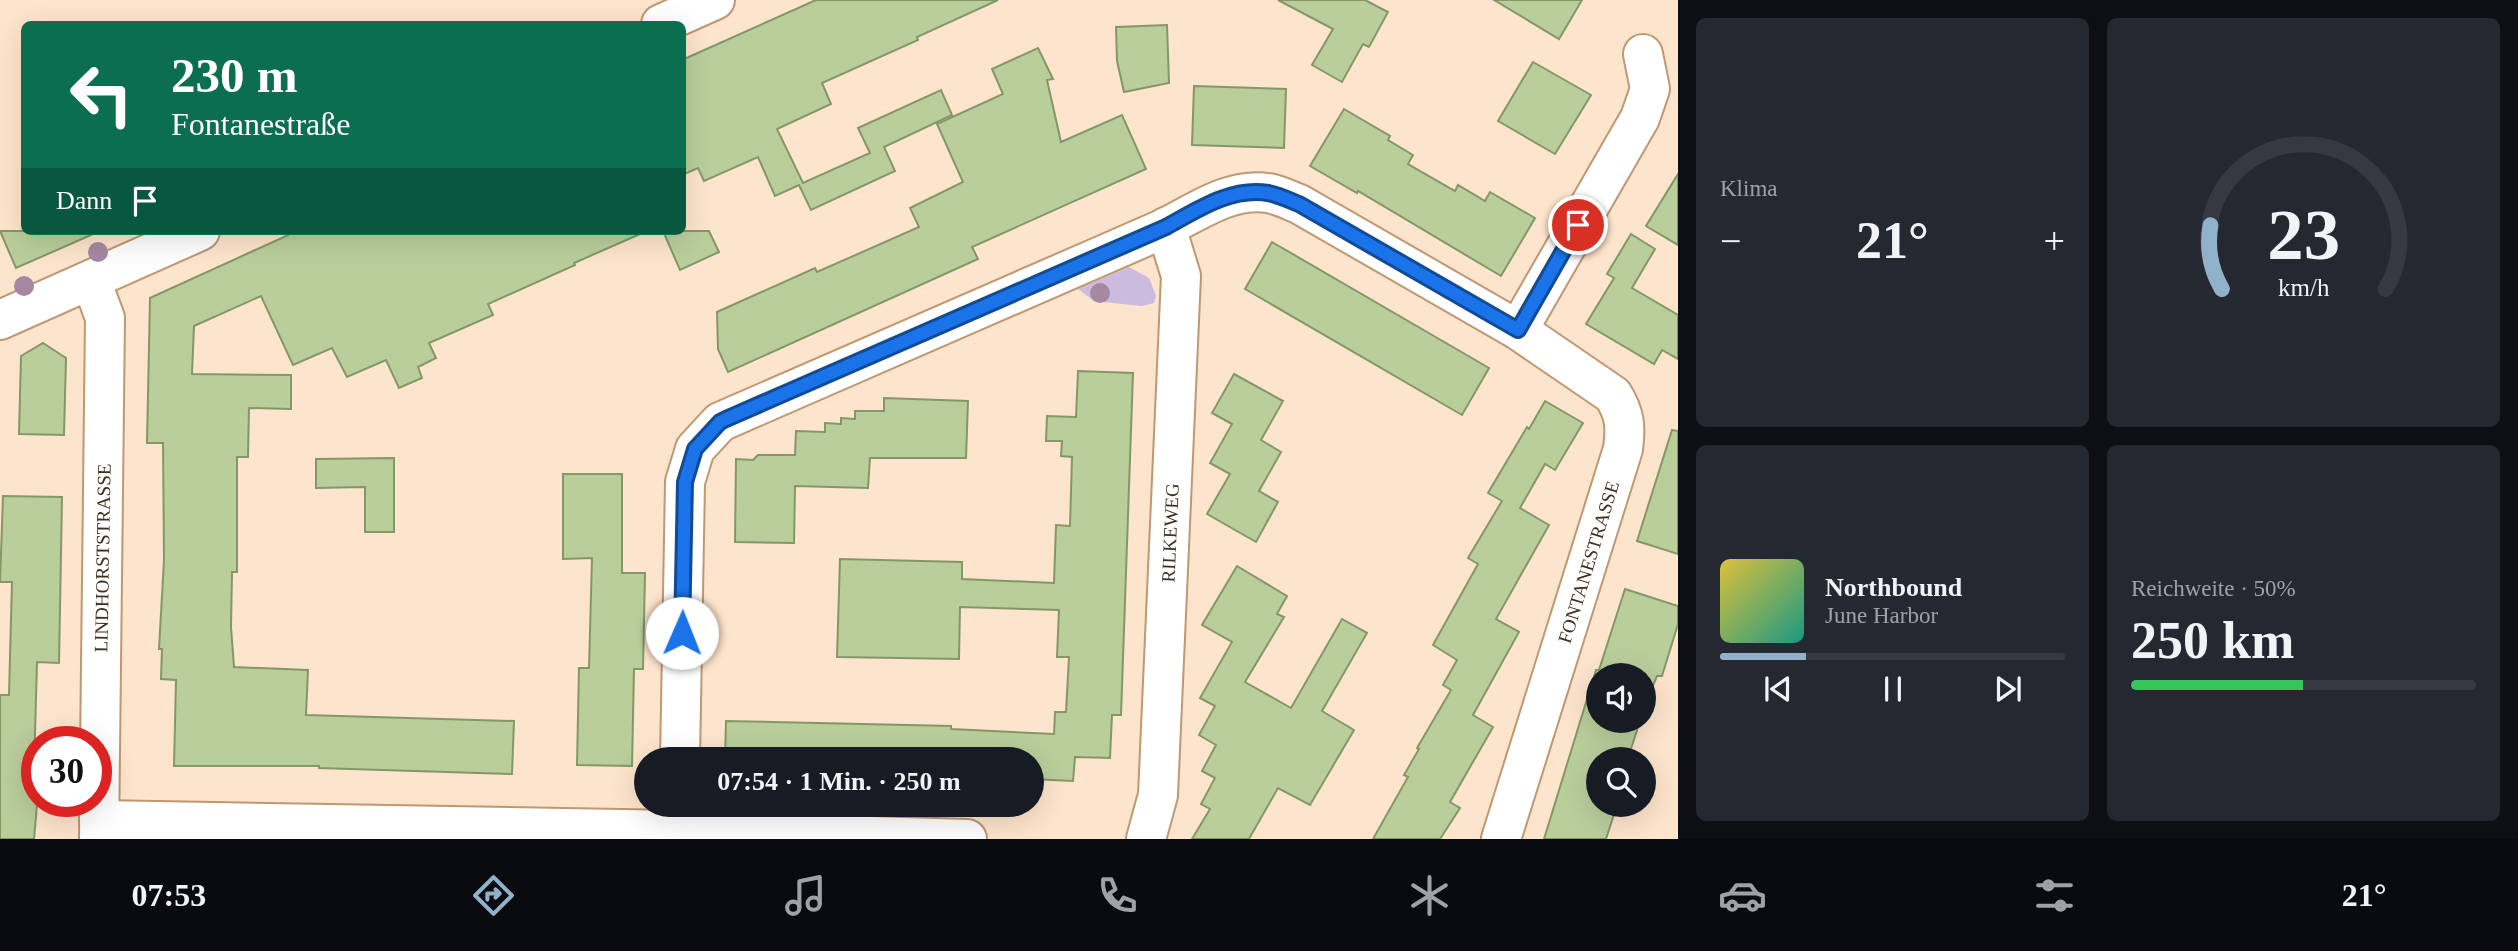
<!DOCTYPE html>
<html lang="de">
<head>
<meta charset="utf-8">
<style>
  :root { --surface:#171b24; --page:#242831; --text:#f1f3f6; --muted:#9ea1a6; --line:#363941; --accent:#8fb1ca }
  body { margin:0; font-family:Georgia,serif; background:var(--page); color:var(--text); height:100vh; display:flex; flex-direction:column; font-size:26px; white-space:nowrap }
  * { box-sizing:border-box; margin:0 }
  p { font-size:23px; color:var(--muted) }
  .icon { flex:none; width:38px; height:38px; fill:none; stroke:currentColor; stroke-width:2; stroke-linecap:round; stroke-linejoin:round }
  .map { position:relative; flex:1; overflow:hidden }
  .sheet { display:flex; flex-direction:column; gap:18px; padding:18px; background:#0d0f14; width:840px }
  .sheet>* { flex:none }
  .hud { position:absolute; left:21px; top:21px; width:665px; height:214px; border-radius:10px; box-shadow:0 7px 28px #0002; background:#0b6e4f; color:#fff; overflow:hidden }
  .fabs { position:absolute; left:1586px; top:663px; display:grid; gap:14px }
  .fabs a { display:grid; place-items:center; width:70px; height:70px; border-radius:50%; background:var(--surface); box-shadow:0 7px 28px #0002; font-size:35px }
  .speed { position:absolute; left:21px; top:726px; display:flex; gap:14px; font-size:35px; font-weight:700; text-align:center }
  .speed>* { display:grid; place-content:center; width:91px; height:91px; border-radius:50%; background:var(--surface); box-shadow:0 7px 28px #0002; line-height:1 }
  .speed .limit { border:10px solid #d22; background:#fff; color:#111 }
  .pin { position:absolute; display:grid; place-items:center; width:60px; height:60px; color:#fff; margin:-30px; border:4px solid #fff; border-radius:50%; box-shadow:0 2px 7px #0007 }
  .me { position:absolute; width:77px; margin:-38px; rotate:1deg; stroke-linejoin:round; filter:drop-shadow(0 0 5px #0008) }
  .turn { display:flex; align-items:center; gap:24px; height:147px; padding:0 35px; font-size:32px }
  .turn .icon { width:91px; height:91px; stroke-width:2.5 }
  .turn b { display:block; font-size:49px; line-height:60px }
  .then { display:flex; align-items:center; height:66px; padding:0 35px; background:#0003; gap:14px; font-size:26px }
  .big { font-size:52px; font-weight:600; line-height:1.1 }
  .sheet .card { flex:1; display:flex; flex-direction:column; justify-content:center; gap:10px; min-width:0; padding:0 24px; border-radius:10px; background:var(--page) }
  .sheet .dial { align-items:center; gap:0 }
  .dial svg { height:182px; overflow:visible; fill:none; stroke:var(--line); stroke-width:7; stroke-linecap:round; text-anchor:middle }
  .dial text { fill:var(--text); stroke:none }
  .song { display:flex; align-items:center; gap:21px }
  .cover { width:84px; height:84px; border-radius:10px; background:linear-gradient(135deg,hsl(50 70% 55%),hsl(170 70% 35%)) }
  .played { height:7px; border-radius:4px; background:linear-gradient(90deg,var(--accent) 25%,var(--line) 25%) }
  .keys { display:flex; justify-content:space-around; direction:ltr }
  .heat { display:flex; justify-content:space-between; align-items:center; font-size:38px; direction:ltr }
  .charge { height:10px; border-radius:5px; background:linear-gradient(90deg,#34c759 50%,var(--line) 0) }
  .sheet .tiles { flex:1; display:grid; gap:18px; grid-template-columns:repeat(2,1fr) }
  .trip { position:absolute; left:634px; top:747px; width:410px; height:70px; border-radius:35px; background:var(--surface); box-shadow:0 7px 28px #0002; font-weight:600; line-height:70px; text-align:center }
  .menu { display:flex; height:112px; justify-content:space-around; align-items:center; background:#090b0e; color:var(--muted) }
  .menu .icon { width:49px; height:49px }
  .menu .on { color:var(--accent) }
  .menu b { font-size:32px; color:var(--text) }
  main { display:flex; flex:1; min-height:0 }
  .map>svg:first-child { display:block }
  .green { fill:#cabbdf }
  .building { fill:#bace9c; stroke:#859767; stroke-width:2 }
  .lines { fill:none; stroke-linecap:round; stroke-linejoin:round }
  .minor-casing { stroke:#bf9771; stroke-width:42 }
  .minor { stroke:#fff; stroke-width:38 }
  .tree { fill:#a688a3 }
  .route-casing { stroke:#114b97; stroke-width:18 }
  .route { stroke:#1a73e8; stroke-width:12 }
  .labels { text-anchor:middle; stroke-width:6; stroke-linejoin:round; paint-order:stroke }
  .street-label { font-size:19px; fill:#403020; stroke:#fff }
</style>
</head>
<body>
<main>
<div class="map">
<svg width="1678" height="839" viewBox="0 0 1678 839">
  <rect width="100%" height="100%" fill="#fde4cc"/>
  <path class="green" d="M 1129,267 L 1149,278 L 1156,296 L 1154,303 L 1142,306 L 1094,301 L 1078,289 Z"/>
  <g class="building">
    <path d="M 816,0 L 998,0 L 917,37 L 918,40 L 822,83 L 831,104 L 777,129 L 803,183 L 870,153 L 858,128 L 941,90 L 952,115 L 884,147 L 895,171 L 811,210 L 799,185 L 775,196 L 758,157 L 704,181 L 698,168 L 682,175 L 682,60 Z"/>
    <path d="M 1278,0 L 1365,0 L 1388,12 L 1369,47 L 1363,44 L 1342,82 L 1312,65 L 1333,29 Z"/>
    <path d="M 1494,0 L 1582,0 L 1559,39 Z"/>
    <path d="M 1167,25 L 1169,83 L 1124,92 L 1117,61 L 1116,27 Z"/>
    <path d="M 1038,48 L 1053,79 L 1047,80 L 1061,142 L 1122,115 L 1146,169 L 972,247 L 978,259 L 728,372 L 718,349 L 717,312 L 815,268 L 817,272 L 919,227 L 910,208 L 963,182 L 937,124 L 1003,94 L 992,69 Z"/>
    <path d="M 1533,62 L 1591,95 L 1555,154 L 1498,121 Z"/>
    <path d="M 1194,86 L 1286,89 L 1284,148 L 1192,145 Z"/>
    <path d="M 1344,109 L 1390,136 L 1388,140 L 1413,155 L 1408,164 L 1455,191 L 1458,185 L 1485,201 L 1490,192 L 1535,218 L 1501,276 L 1358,191 L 1357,193 L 1310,166 Z"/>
    <path d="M 1678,174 L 1678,245 L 1646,226 Z"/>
    <path d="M 0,231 L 100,231 L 16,268 Z"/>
    <path d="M 297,231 L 647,231 L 574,263 L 575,265 L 488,304 L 493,315 L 429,343 L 436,358 L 418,367 L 422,378 L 399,388 L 386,360 L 347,377 L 332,348 L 293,365 L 261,296 L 194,326 L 192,374 L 291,375 L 291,409 L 249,408 L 248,457 L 237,457 L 237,572 L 232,572 L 231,627 L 234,667 L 308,670 L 306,715 L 514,721 L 512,774 L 319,768 L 319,766 L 174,766 L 176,680 L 161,679 L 162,649 L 159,649 L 164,560 L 163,443 L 147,443 L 150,298 Z"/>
    <path d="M 663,231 L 709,231 L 719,252 L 680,270 Z"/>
    <path d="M 1631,234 L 1655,249 L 1632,288 L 1678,315 L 1678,359 L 1662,350 L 1654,364 L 1586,324 L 1614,278 L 1607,274 Z"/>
    <path d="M 1272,242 L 1489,368 L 1462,415 L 1245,289 Z"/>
    <path d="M 43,343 L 66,358 L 64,435 L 19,434 L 21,356 Z"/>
    <path d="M 1078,371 L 1133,373 L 1121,715 L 1112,715 L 1110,758 L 1075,757 L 1073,781 L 1031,779 L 1031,760 L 725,760 L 726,721 L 951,726 L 951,729 L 1054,734 L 1055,712 L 1066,712 L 1069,657 L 1057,657 L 1059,610 L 960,607 L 959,659 L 837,657 L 840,559 L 962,562 L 962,579 L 1054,583 L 1056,525 L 1070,526 L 1072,457 L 1061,456 L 1062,441 L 1046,441 L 1047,416 L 1076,417 Z"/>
    <path d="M 1234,374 L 1283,401 L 1261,440 L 1281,452 L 1259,491 L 1278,502 L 1256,542 L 1207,514 L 1230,474 L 1210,463 L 1232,424 L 1212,413 Z"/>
    <path d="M 884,398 L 968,401 L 966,458 L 870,458 L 868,488 L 795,486 L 794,543 L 735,542 L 736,459 L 753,460 L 758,455 L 795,455 L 796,431 L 825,432 L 825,423 L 841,424 L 841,418 L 855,419 L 855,411 L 884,411 Z"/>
    <path d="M 1545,401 L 1583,423 L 1555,470 L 1545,464 L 1520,508 L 1549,525 L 1496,619 L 1519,632 L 1473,715 L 1493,727 L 1450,802 L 1460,808 L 1440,839 L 1373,839 L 1408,777 L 1404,775 L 1419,749 L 1417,748 L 1451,690 L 1443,685 L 1457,660 L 1433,645 L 1478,564 L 1468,558 L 1502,501 L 1488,493 L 1527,427 L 1529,429 Z"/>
    <path d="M 1672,430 L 1678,431 L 1678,554 L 1637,541 Z"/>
    <path d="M 394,458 L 394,532 L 365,532 L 365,487 L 316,488 L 316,459 Z"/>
    <path d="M 563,474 L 622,474 L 622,573 L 645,573 L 643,669 L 634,669 L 632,766 L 577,765 L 579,668 L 589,668 L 592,558 L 563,559 Z"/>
    <path d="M 3,496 L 62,497 L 59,663 L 37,662 L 34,769 L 37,769 L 37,805 L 34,839 L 0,839 L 0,695 L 9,695 L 12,582 L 0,582 Z"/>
    <path d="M 1237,566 L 1287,596 L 1277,614 L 1284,617 L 1245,682 L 1291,708 L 1342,619 L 1367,633 L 1322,711 L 1354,730 L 1310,805 L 1278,788 L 1249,839 L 1192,839 L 1210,809 L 1201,804 L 1215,778 L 1202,771 L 1216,745 L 1199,735 L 1215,706 L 1200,698 L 1232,642 L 1202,625 Z"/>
    <path d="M 1625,589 L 1678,606 L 1678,624 L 1662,676 L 1657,676 L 1643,710 L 1643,676 L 1598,676 L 1598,721 L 1640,721 L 1629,755 L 1632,756 L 1631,760 L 1598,760 L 1598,805 L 1617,805 L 1606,839 L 1544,839 L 1596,670 L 1599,670 Z"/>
  </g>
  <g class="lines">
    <defs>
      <g id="minor">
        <path d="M 661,24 L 715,0"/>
        <path d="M 91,280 L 105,318 L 99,839"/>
        <path d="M 0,320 L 200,231"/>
        <path d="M 1518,330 L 1640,118 L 1650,89 L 1643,54"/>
        <path d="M 680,760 L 685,482 L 695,449 L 720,422 L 1156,232 C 1192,216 1227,187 1268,193 C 1279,195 1289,200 1299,204 L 1518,330 L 1613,395 C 1625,414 1626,427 1623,449 L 1501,839"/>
        <path d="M 99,820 L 678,830 L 967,839"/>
        <path id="s1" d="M 1146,839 L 1158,795 L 1181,276 L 1166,227"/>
      </g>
    </defs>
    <use href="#minor" class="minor-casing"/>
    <use href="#minor" class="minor"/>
  </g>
  <g class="tree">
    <circle cx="98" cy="252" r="10"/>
    <circle cx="24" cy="286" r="10"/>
    <circle cx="1100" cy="293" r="10"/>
  </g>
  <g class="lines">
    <defs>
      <path id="route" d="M 682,633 L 685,482 L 695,449 L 720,422 L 726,419 L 1166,227 C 1197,210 1231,187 1268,193 C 1279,195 1289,200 1299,204 L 1518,330 L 1578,225"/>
    </defs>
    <use href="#route" class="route-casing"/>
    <use href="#route" class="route"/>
  </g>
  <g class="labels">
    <g class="street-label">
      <text dy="7" stroke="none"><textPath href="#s1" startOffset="308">RILKEWEG</textPath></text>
      <text transform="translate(102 558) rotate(-89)" y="7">LINDHORSTSTRASSE</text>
      <text transform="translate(1588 562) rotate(-73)" y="7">FONTANESTRASSE</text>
    </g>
  </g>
</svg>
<div class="fabs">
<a><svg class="icon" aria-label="sound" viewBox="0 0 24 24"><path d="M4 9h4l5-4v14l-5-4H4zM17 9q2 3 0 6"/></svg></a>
<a><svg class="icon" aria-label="search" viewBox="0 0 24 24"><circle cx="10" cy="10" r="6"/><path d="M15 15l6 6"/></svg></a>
</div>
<div class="speed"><div class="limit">30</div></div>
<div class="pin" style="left:1578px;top:225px;background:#d93025"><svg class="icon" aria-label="arrive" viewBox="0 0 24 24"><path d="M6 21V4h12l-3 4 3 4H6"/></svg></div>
<svg class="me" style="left:682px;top:633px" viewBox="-20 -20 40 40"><circle r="19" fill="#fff"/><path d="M0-13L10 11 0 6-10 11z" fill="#1a73e8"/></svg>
<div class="trip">07:54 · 1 Min. · 250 m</div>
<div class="hud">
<div class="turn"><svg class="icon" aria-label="left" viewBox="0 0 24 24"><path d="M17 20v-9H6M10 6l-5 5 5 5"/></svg><div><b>230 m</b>Fontanestraße</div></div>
<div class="then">Dann<svg class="icon" aria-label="arrive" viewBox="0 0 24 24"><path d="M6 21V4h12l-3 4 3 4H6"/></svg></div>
</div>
</div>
<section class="sheet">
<div class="tiles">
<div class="card"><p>Klima</p>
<div class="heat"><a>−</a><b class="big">21°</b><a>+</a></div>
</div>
<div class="card dial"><svg viewBox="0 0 100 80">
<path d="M14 69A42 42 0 1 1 86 69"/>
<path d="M14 69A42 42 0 0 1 9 41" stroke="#8fb1ca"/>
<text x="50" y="56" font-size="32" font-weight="700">23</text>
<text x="50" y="72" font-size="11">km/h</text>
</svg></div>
<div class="card">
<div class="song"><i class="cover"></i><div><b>Northbound</b><p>June Harbor</p></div></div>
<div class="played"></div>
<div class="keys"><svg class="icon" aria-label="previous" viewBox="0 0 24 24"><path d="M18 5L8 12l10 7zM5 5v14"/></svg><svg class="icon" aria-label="pause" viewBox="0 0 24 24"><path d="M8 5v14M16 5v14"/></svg><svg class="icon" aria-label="next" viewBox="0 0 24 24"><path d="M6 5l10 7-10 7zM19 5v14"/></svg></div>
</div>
<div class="card"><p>Reichweite · 50%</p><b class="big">250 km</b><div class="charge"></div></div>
</div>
</section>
</main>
<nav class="menu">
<b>07:53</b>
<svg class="icon on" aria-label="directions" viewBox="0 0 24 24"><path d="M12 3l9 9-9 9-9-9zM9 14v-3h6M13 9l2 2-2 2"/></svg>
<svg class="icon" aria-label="music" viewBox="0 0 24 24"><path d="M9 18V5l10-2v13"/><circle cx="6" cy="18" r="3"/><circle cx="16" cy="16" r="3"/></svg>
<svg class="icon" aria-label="phone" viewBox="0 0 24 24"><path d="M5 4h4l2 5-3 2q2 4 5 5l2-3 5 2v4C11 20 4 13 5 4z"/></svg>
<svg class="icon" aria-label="climate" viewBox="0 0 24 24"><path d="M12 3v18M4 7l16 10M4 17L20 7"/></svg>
<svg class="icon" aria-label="car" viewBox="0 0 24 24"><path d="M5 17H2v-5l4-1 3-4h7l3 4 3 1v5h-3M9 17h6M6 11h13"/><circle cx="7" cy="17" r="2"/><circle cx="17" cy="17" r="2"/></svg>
<svg class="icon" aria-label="filters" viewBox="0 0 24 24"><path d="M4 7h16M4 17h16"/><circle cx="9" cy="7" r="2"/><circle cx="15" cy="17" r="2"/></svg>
<b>21°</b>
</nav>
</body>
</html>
